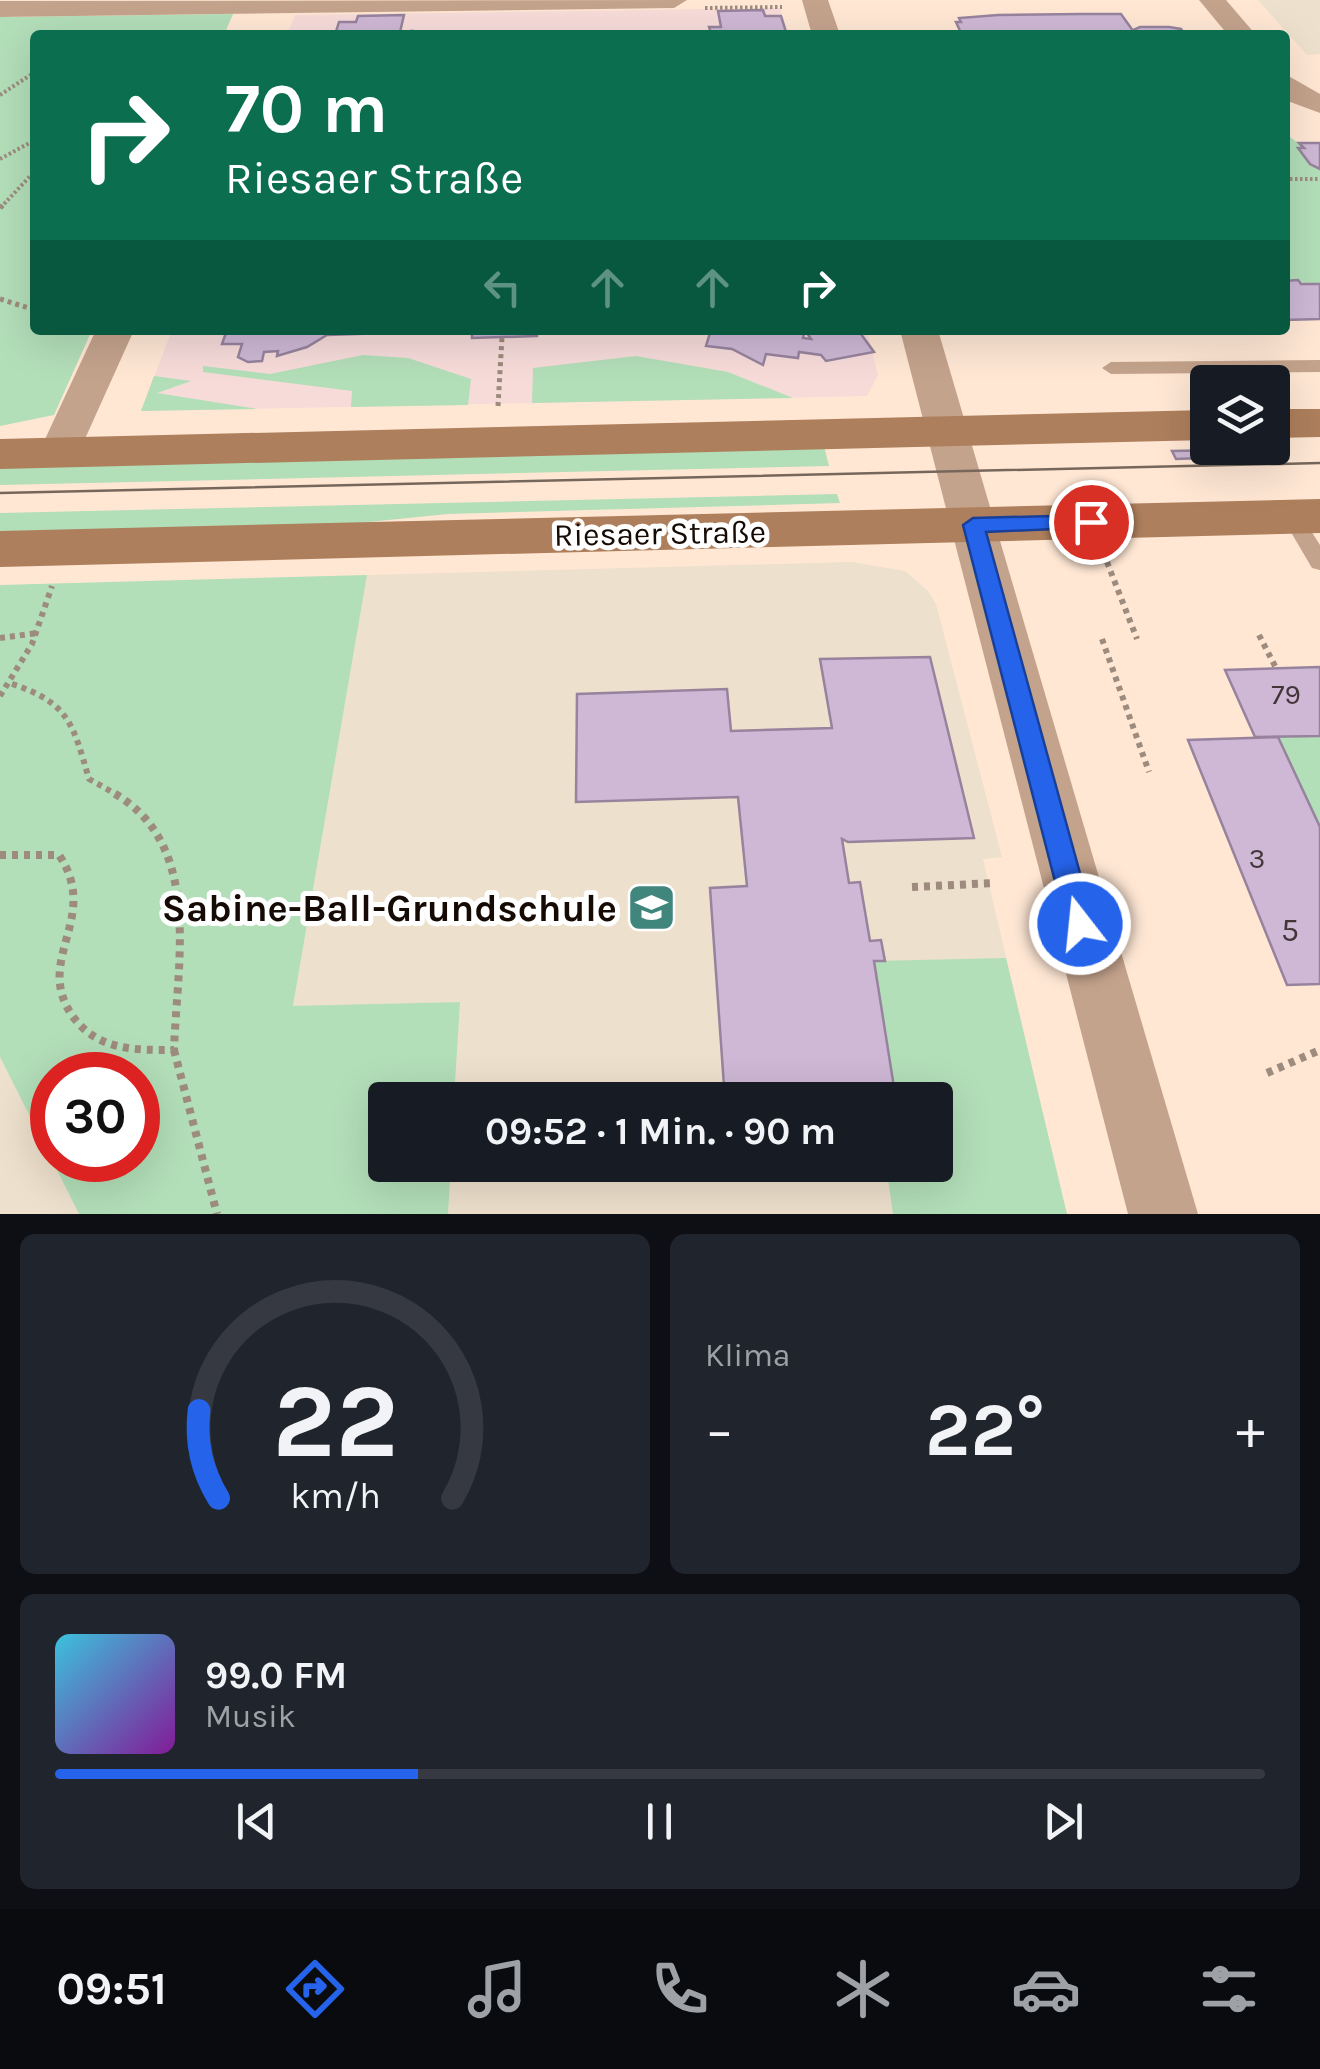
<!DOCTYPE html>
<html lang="de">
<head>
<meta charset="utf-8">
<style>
  :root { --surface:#171b24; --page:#20242c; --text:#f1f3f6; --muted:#9ea1a6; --line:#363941; --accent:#2563eb }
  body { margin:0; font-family:Karla,sans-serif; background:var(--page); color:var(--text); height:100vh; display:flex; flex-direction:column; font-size:38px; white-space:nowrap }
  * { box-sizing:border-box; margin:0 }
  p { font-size:32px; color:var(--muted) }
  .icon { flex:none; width:55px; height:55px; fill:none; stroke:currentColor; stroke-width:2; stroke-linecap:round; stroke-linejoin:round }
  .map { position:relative; height:1214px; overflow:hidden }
  .drawer { display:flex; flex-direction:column; gap:20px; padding:20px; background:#0d0f14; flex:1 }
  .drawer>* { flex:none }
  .hud { position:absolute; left:30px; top:30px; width:1260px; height:305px; border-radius:10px; box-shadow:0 10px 40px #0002; background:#0b6e4f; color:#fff; overflow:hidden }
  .buttons { position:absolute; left:1190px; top:365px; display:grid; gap:20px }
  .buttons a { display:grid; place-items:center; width:100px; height:100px; border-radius:10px; background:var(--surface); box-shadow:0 10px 40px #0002; font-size:50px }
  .speed { position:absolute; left:30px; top:1052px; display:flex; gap:20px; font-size:50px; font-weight:700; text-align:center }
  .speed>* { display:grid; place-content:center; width:130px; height:130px; border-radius:50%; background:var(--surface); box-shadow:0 10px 40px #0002; line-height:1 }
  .speed .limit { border:15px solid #d22; background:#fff; color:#111 }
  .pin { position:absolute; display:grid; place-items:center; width:85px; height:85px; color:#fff; margin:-42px; border:5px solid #fff; border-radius:50%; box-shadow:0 2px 10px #0007 }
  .me { position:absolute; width:110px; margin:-55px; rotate:344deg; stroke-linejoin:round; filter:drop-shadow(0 0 8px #0008) }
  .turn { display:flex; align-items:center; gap:35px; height:210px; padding:0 30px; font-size:45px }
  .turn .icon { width:130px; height:130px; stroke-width:2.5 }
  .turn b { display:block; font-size:70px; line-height:85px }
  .lanes { display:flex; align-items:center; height:95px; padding:0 30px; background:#0003; justify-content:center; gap:50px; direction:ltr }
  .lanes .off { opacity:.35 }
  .big { font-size:75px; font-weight:700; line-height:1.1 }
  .drawer .tile { flex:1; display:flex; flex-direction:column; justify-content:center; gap:15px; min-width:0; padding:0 35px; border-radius:15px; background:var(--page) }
  .drawer .dial { align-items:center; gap:0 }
  .dial svg { height:260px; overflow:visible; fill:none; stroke:var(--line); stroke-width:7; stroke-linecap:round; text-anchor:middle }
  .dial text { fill:var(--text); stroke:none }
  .song { display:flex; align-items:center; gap:30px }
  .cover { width:120px; height:120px; border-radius:15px; background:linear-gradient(135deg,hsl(190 70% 55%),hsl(290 70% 35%)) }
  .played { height:10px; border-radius:5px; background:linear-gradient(90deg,var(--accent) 30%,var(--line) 30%) }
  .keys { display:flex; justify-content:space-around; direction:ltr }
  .heat { display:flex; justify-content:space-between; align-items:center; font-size:55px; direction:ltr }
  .drawer .tiles { flex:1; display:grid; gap:20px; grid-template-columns:1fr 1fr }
  .tile:last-child { grid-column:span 2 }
  .trip { position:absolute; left:368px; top:1082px; width:585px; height:100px; border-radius:10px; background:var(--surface); box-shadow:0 10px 40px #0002; font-weight:700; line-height:100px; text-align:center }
  .tab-bar { display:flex; height:160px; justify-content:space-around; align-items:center; background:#090b0e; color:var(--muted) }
  .tab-bar .icon { width:70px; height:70px }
  .tab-bar .active { color:var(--accent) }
  .tab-bar b { font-size:45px; color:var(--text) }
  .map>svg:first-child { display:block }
  .commercial { fill:#f6dbd9 }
  .education { fill:#ede0cc }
  .green { fill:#b2deb8; fill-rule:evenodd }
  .building { fill:#ceb8d5; stroke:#97839d; stroke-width:2.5 }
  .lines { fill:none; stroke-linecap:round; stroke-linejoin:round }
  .path-far3 { stroke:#9d8b7d; stroke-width:4; stroke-dasharray:2.5 2.5; stroke-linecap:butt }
  .path-far2 { stroke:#9d8b7d; stroke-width:5; stroke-dasharray:4 4; stroke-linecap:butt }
  .path-far1 { stroke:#9d8b7d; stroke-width:6; stroke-dasharray:5 5; stroke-linecap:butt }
  .path { stroke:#9d8b7d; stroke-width:8; stroke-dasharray:6 6; stroke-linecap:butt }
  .lane { fill:#c4a38c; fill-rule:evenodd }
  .street { fill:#c4a38c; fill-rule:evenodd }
  .secondary { fill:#ae7f5c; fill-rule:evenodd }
  .tram { stroke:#77675b; stroke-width:2.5 }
  .route { fill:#2563eb; stroke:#184099; stroke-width:2.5 }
  .labels { text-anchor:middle; stroke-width:10; stroke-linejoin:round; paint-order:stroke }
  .number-label { font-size:28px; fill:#433638 }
  .street-label { font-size:32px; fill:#150b04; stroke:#fff }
  .near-number-label { font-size:32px; fill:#433638 }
  .near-poi-label { font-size:38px; font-weight:bold; fill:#150b04; stroke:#fff; text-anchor:end }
</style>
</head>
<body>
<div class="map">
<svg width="1320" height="1214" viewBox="0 0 1320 1214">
  <rect width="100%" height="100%" fill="#ffe7d4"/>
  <g class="commercial">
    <path d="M 780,8 L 787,35 L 287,35 L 295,15 Z"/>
    <path d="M 172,330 L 867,330 L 878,375 L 867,396 L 141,411 Z"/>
  </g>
  <g class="education">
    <path d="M 1258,0 L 1320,0 L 1320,54 L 1307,55 Z"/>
    <path d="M 852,562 L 905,571 L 928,591 L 936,604 L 1002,857 L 983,859 L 1053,1157 L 1047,1214 L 448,1214 L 451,1165 L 935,1165 L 935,1100 L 454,1100 L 460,1002 L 293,1007 L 367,575 Z"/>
    <path d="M 0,1057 L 79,1214 L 0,1214 Z"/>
  </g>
  <g class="green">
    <path d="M 233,14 L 224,35 L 35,35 L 35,330 L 92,330 L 54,415 L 0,426 L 0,17 Z"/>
    <path d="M 1285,133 L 1304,148 L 1299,149 L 1310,164 L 1320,169 L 1320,284 L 1285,281 Z"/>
    <path d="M 363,355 L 408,358 L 471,379 L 468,405 L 351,407 L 352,391 L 203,372 L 203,366 L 270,374 Z"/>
    <path d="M 636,356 L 728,372 L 793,398 L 532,403 L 533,368 Z"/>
    <path d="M 154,376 L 191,381 L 157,393 L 257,409 L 141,411 Z"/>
    <path d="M 824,446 L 829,466 L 0,485 L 0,465 Z"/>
    <path d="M 837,494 L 840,503 L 448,514 L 289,530 L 0,537 L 0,513 Z"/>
    <path d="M 367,575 L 293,1006 L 460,1002 L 454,1100 L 385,1100 L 385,1165 L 451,1165 L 448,1214 L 79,1214 L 0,1057 L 0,585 ZM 52,1075 L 138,1075 L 138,1160 L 52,1160 Z"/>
    <path d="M 1320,736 L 1320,827 L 1278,737 Z"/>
    <path d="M 1006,958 L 1067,1214 L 893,1214 L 886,1165 L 935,1165 L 935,1100 L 896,1100 L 874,961 Z"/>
  </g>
  <g class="building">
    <path d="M 763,10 L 765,16 L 781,16 L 787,35 L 711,33 L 709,27 L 721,27 L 718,11 Z"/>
    <path d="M 1081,14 L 1121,14 L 1136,35 L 967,35 L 961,33 L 956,22 L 961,22 L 959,18 L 998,15 Z"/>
    <path d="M 404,15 L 400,32 L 412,31 L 411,35 L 335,35 L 339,22 L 356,22 L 358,16 Z"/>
    <path d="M 1140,27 L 1169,27 L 1181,29 L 1185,35 L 1136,35 L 1133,30 Z"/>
    <path d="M 1299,143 L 1320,143 L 1320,169 L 1310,164 L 1298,148 L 1304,148 Z"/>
    <path d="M 1298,280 L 1301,284 L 1320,284 L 1320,319 L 1285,320 L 1285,281 Z"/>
    <path d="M 227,330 L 537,330 L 537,336 L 472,338 L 472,330 L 327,335 L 307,347 L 277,356 L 278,351 L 264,352 L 262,361 L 248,362 L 238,357 L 242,344 L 222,344 Z"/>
    <path d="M 711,330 L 805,330 L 803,338 L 811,339 L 807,333 L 858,330 L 874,352 L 826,361 L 821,355 L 799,352 L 798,358 L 766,354 L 763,365 L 732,349 L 706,346 Z"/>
    <path d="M 1223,450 L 1227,457 L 1176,459 L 1172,451 Z"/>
    <path d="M 930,657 L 974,838 L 848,842 L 842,839 L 849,883 L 860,882 L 870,941 L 881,940 L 885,961 L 874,961 L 896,1100 L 725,1100 L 710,888 L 747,886 L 738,797 L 576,802 L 577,694 L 727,689 L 731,731 L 832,728 L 820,659 Z"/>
    <path d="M 1320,667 L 1320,736 L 1255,737 L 1225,670 Z"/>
    <path d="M 1278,737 L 1320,827 L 1320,984 L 1287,985 L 1188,740 Z"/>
  </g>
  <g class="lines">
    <g class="path-far3">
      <path d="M 705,8 L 782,7"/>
      <path d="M 0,95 L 35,72"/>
      <path d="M 0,159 L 35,140"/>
      <path d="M 1285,179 L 1320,179"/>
      <path d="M 4,204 L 35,171"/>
    </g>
    <g class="path-far2">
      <path d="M 0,208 L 6,202"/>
      <path d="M 0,299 L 35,310"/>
      <path d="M 498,406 L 502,337"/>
    </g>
    <g class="path-far1">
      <path d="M 1107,562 L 1137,639"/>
      <path d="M 1259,635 L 1276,668"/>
      <path d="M 0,638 L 38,633"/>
      <path d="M 1102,639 L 1149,772"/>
      <path d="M 12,684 C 70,703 73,725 89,779 L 114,793"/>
      <path d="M 0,696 L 32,644 L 52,586"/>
    </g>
    <g class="path">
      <path d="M 0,855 L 59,855 C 102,919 31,960 74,1018 C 99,1051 136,1050 174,1050 C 177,960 204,841 110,791"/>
      <path d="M 912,887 L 995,883"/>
      <path d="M 174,1050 L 217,1214"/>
      <path d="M 1267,1073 L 1320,1050"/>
    </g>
    <g class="lane">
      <path d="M 1320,360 L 1320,372 L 1111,374 L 1102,368 L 1111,362 Z"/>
      <path d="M 1292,510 L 1299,512 L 1320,545 L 1320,570 L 1312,568 L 1282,517 Z"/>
    </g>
    <g class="street">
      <path d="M 687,0 L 674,8 L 0,17 L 0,1 Z"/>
      <path d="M 802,0 L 828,0 L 840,35 L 812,35 Z"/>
      <path d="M 1199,0 L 1226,0 L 1256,35 L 1228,35 Z"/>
      <path d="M 1285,74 L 1320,94 L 1320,113 L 1285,100 Z"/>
      <path d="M 96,330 L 134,330 L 75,461 L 60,465 L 45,461 L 39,452 Z"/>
      <path d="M 900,330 L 938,330 L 1198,1214 L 1128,1214 Z"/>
    </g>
    <g class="secondary">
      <path d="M 1272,409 L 1320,409 L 1320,437 L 1272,438 Z"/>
      <path d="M 1208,410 L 1208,440 L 0,469 L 0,439 Z"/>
      <path d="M 1320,499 L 1320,533 L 0,567 L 0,531 Z"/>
    </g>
    <path class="tram" d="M 0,493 L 1320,463"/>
  </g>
  <path class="route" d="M 1091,515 L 1102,522 L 1099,527 L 986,532 L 1094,924 L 1090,933 L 1080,936 L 1070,933 L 1066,924 L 963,525 L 973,518 Z"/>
  <defs>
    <symbol id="school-square" viewBox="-11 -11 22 22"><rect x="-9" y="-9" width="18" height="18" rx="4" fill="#41867c" stroke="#fff"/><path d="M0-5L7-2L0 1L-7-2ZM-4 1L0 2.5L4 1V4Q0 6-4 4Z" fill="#fff"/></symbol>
  </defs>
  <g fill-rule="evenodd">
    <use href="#school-square" x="624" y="880" width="55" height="55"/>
  </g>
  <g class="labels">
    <g class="number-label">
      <text x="1286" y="704">79</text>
      <text x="1257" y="868">3</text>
    </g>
    <g class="street-label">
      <text transform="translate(660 533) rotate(-1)" y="11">Riesaer Straße</text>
    </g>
    <g class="near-number-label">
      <text x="1290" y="941">5</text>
    </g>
    <g class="near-poi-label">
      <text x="617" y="921">Sabine-Ball-Grundschule</text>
    </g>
  </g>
</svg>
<div class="buttons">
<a><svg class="icon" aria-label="layers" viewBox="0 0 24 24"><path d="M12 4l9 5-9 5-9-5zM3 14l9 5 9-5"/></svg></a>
</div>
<div class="speed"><div class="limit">30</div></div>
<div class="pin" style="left:1091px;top:522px;background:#d93025"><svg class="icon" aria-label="arrive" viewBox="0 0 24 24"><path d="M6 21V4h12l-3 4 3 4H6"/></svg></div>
<svg class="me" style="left:1080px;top:924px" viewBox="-20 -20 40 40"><circle r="17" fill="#2563eb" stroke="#fff" stroke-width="3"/><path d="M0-11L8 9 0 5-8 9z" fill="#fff"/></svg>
<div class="trip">09:52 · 1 Min. · 90 m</div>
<div class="hud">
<div class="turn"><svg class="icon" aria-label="right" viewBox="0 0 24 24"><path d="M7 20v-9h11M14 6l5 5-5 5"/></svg><div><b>70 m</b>Riesaer Straße</div></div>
<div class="lanes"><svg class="icon off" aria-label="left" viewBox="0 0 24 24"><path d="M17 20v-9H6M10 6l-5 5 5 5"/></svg><svg class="icon off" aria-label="ahead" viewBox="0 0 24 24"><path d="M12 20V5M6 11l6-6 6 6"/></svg><svg class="icon off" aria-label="ahead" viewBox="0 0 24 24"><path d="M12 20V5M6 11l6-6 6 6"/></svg><svg class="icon" aria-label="right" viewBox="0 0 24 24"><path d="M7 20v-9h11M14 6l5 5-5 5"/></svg></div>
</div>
</div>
<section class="drawer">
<div class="tiles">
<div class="tile dial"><svg viewBox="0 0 100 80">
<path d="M14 69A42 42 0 1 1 86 69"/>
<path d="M14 69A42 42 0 0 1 8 42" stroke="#2563eb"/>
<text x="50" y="56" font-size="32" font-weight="700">22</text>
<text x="50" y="72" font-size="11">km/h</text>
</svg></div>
<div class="tile"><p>Klima</p>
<div class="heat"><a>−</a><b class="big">22°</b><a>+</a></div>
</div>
<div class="tile">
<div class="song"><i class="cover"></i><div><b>99.0 FM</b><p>Musik</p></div></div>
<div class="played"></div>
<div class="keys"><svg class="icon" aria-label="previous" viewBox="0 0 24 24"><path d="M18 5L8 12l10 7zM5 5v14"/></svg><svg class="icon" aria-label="pause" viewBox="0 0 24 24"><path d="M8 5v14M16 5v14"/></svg><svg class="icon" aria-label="next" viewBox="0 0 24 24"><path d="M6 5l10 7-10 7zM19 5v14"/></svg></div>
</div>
</div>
</section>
<nav class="tab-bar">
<b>09:51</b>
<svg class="icon active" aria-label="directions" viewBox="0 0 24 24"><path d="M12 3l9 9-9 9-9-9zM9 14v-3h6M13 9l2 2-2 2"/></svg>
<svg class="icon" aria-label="music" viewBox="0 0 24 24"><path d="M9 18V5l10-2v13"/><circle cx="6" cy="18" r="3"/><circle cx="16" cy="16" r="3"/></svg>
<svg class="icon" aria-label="phone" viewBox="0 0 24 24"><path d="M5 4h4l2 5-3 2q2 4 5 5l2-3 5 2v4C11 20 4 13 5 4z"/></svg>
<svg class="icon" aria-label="climate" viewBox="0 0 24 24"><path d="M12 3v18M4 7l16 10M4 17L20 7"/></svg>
<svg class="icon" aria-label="car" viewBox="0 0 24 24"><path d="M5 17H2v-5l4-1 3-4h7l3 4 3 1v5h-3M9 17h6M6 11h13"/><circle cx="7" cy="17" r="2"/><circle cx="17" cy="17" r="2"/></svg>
<svg class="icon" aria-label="filters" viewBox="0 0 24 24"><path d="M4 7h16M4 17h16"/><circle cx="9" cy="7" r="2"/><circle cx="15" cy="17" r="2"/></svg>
</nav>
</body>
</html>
